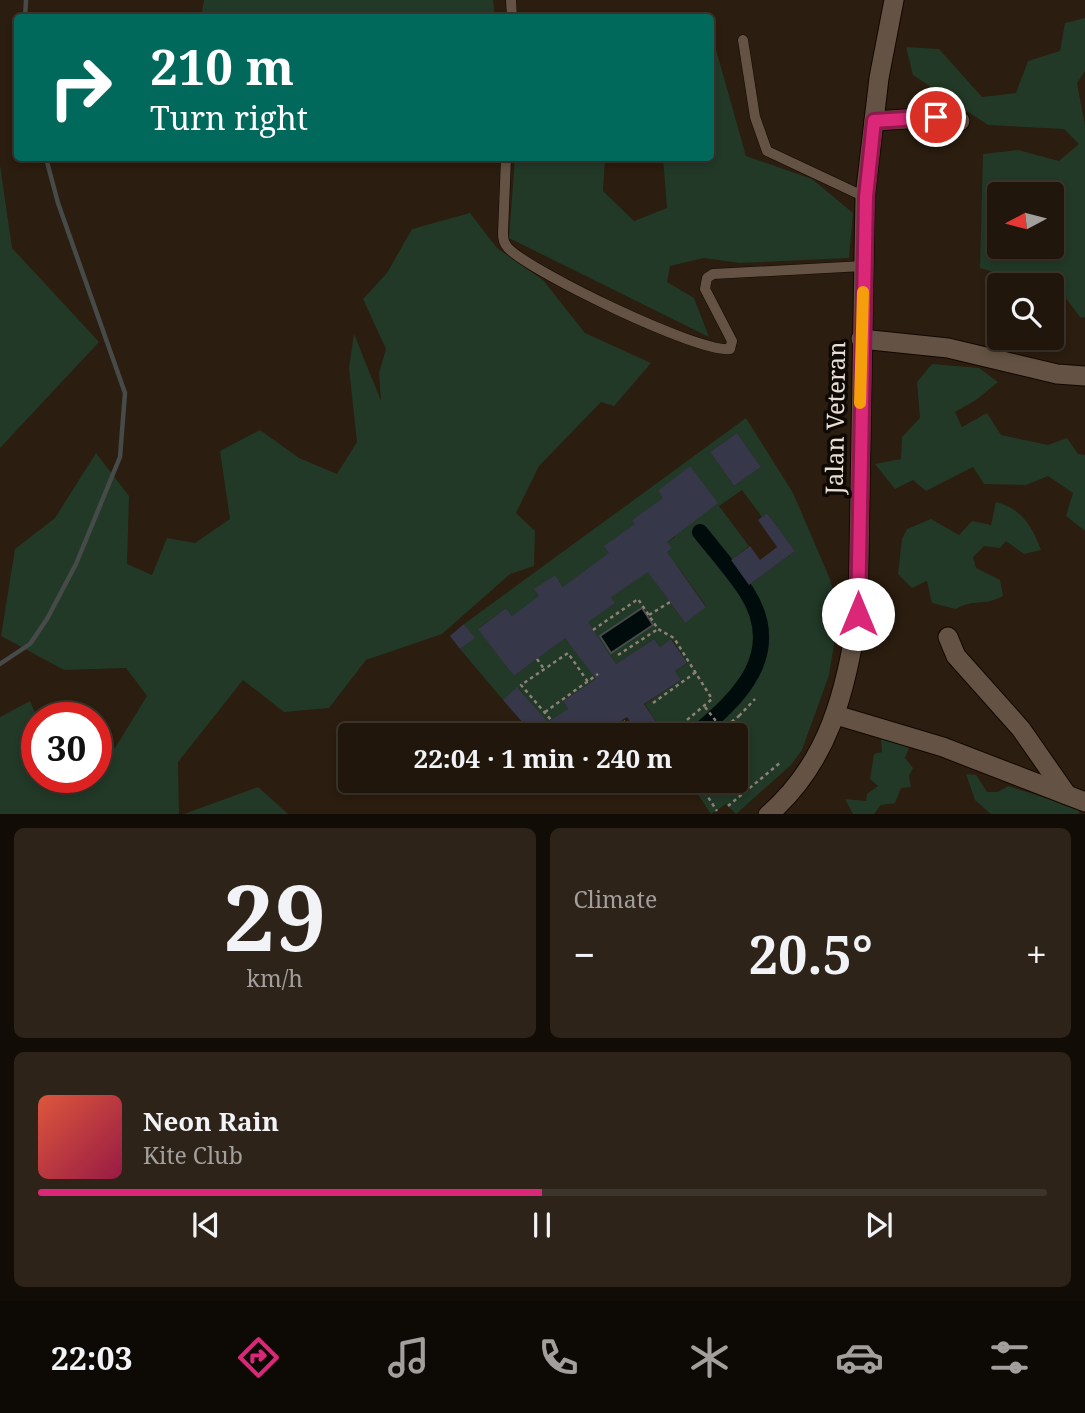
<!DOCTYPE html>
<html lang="en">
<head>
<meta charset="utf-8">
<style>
  :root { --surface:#20160b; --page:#2d2319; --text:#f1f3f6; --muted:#a29f9d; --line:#3d352c; --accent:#db2777 }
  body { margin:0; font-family:"Noto Serif",serif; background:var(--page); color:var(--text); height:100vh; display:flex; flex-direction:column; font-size:26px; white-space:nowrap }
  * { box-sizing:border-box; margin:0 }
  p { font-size:23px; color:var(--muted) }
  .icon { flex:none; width:38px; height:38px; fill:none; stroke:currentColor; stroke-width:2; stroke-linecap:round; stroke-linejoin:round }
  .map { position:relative; height:814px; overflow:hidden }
  .panel { display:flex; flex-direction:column; gap:14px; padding:14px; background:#120c06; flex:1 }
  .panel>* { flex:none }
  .top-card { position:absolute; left:14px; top:14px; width:700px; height:147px; border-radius:7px; box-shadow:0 4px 10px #0003,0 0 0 2px var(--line); background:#00695c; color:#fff; overflow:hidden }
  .needle { width:46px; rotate:263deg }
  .buttons { position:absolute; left:987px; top:182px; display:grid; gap:14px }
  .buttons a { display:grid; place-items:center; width:77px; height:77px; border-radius:7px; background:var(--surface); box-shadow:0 4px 10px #0003,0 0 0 2px var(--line); font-size:35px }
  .speed { position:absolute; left:21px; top:702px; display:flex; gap:14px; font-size:35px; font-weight:700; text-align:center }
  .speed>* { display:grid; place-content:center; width:91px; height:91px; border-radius:50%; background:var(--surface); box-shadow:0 4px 10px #0003,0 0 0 2px var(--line); line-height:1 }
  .speed .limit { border:10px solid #d22; background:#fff; color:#111 }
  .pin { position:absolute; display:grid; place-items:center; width:60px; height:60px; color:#fff; margin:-30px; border:4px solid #fff; border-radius:50%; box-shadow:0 2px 7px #0007 }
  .me { position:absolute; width:77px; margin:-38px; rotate:0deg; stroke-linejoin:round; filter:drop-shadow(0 0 5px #0008) }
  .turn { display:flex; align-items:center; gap:24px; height:147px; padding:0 21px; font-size:32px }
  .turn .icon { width:91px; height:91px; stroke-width:2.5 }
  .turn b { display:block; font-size:49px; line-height:60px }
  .big { font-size:52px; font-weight:700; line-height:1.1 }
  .panel .widget { flex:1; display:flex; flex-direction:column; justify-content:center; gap:10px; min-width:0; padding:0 24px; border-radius:10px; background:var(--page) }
  .panel .dial { align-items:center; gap:0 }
  .dial b { font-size:91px; line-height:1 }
  .song { display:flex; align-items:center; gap:21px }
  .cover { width:84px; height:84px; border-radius:10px; background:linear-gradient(135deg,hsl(10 70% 55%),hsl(340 70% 35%)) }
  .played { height:7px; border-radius:4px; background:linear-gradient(90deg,var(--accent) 50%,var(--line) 50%) }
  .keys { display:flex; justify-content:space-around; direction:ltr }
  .heat { display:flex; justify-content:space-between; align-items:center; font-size:38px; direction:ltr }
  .panel .tiles { flex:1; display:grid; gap:14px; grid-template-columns:1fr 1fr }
  .widget:last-child { grid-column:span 2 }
  .trip { position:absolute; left:338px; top:723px; width:410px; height:70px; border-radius:7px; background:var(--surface); box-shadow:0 4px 10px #0003,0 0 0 2px var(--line); font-weight:700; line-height:70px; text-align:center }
  .dock { display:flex; height:112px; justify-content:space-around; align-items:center; background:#0d0904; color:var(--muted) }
  .dock .icon { width:49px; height:49px }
  .dock .selected { color:var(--accent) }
  .dock b { font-size:32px; color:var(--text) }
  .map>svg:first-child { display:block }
  .green { fill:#223927; fill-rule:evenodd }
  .water { fill:#000b0c; stroke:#464a48; stroke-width:2 }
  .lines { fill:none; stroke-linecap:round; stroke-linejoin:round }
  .stream { stroke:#464a48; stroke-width:4.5 }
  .canal { stroke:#000b0c; stroke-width:16 }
  .building { fill:#363749 }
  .lane-casing { stroke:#130700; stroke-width:11 }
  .street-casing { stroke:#130700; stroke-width:21 }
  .path { stroke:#8d8176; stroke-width:2.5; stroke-dasharray:3.5 3.5; stroke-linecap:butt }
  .lane { stroke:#645344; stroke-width:10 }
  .street { stroke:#645344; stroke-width:19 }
  .route-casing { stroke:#8e194d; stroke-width:18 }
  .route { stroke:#db2777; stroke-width:12 }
  .slow { stroke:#f59e0b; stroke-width:12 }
  .labels { text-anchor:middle; stroke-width:7; stroke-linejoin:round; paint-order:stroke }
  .street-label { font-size:24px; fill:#e8ded5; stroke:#0f0904 }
</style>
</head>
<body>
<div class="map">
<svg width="1085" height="815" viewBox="0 0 1085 815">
  <rect width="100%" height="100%" fill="#2b1d0f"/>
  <g class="green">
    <path d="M 204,0 L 493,0 L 495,17 L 201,17 Z"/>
    <path d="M 1085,18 L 1085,71 L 1077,83 L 1085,125 L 1085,317 L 1081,318 L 1061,292 L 1052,289 L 1052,285 L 1039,285 L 980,268 L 983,154 L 1018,150 L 1059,161 L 1079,144 L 1064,129 L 988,125 L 913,75 L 906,47 L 939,49 L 982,97 L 1016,93 L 1028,61 L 1060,51 L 1065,23 ZM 999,194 L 1052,194 L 1052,247 L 999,247 Z"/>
    <path d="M 711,32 L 746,156 L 812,179 L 853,213 L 849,258 L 740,263 L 704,258 L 670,266 L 667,282 L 694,298 L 709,337 L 509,238 L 515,158 L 605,158 L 603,191 L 634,221 L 667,208 L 663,158 L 710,158 Z"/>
    <path d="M 0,165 L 12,248 L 99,342 L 0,448 Z"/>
    <path d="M 470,213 L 497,248 L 543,280 L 585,333 L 651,363 L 614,406 L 601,402 L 539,466 L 516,513 L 535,531 L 534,566 L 510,574 L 442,634 L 366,660 L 329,708 L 284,712 L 243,680 L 178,762 L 179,814 L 0,814 L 0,717 L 30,701 L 37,717 L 37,777 L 96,777 L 96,755 L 115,748 L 147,696 L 126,668 L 64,670 L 1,636 L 15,549 L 55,518 L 96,453 L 129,496 L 127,564 L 152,575 L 167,538 L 195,543 L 230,519 L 220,451 L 260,430 L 299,458 L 337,474 L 357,442 L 349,368 L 354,334 L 381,401 L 379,373 L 386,349 L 363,299 L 387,273 L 412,229 Z"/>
    <path d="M 932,364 L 979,368 L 998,382 L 976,400 L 955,412 L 962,427 L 987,413 L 1001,435 L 1048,445 L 1067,438 L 1078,454 L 1085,455 L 1085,531 L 1066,516 L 1073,493 L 1048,476 L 1026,485 L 984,484 L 973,467 L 926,491 L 913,480 L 895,489 L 875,464 L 901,459 L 902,437 L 920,418 L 917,382 Z"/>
    <path d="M 746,418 L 793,493 L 830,579 L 839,614 L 829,675 L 802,750 L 791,765 L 736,814 L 726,804 L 711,814 L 689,781 L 735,780 L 735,735 L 646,735 L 659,726 L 645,704 L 681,680 L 675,671 L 687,663 L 672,639 L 660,647 L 654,639 L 616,664 L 555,575 L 535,589 L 550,613 L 512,616 L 506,608 L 479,628 L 514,676 L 558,643 L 559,629 L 568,642 L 574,638 L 600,677 L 563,701 L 568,709 L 569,735 L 559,735 L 518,688 L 503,700 L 460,649 L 474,638 L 464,624 ZM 737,433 L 761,467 L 734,486 L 710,452 ZM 742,490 L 762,517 L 767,513 L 795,551 L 749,585 L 731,560 L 749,546 L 719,506 ZM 653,506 L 675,537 L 667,542 L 671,548 L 632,520 ZM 678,567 L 706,606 L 684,622 L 656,583 Z"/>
    <path d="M 996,502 C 1022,509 1032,526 1041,550 L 1024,554 L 1006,541 L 1000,548 L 984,546 L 973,557 L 976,568 L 1000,580 L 1003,596 C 983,607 974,598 956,609 L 932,603 L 927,581 L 912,588 L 898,574 L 902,539 L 907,529 L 931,519 L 959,535 L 972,521 L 991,525 Z"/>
    <path d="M 881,738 L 900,738 L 909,748 L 905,758 L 913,768 L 909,776 L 911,787 L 901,788 L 895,803 L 881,805 L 874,814 L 853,814 L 845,799 L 866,801 L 867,794 L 878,786 L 870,779 L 874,754 L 882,752 Z"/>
    <path d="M 966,774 L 976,775 L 987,792 L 998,792 L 1008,786 L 1080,809 L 1079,814 L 991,814 L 975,800 Z"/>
    <path d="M 258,787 L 288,814 L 184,814 Z"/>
  </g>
  <path class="water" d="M 642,608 L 653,625 L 611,653 L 600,636 Z"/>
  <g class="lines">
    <g class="stream">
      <path d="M 25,18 L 26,0"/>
      <path d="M 0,664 L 30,644 L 47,619 L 76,564 L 120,457 L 125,393 L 58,203 L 46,158"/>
    </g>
    <path class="canal" d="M 694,735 C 739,699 786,653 746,591 C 732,570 715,551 700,532"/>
  </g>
  <g class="building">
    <path d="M 737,433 L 761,467 L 734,486 L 710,452 Z"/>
    <path d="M 690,466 L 718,503 L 667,542 L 672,548 L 667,552 L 706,607 L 685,623 L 648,572 L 611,597 L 615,603 L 588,622 L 616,664 L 654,639 L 660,647 L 671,639 L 687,663 L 675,671 L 681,680 L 644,704 L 659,726 L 646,735 L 638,735 L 627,717 L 600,735 L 528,735 L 532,733 L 503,700 L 517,687 L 548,722 L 568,709 L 563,701 L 596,679 L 565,638 L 514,676 L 478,629 L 506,608 L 512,616 L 539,596 L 534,589 L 555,575 L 563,587 L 609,553 L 604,546 L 635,524 L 632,520 L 663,498 L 658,491 Z"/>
    <path d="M 767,513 L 795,551 L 749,585 L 731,560 L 750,546 L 760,560 L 777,547 L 758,520 Z"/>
    <path d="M 464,624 L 475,638 L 460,649 L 450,636 Z"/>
  </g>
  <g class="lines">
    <defs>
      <g id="lane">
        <path d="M 511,0 L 512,18"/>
        <path d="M 743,40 L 755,117 L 767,151 L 865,197"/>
        <path d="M 506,158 L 503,233 C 503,240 504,243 508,248 C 533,273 698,353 730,349 L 732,341 L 705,289 L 707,278 L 713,274 L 863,266"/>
      </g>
      <g id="street">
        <path d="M 874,121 L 936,117 L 960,121"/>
        <path d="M 861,339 L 948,348 L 1057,374 L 1085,376"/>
        <path d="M 948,637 L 956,656 L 1021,729 L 1067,795"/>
        <path d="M 836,715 L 943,747 L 1085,802"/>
        <path d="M 768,815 C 830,761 845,692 858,614 L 865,197 L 879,78 L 894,0"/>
      </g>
    </defs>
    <use href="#lane" class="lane-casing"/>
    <use href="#street" class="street-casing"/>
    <g class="path">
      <path d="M 649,615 L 670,602"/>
      <path d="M 593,630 L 638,599 L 658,629 L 674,638 L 712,699 L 669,735"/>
      <path d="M 618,655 L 658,629"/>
      <path d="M 537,659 L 544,669"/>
      <path d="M 653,703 L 696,672"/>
      <path d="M 705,707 L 722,729"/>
      <path d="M 545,712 L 598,674"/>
      <path d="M 739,716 L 755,699"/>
      <path d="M 650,733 L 651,735"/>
      <path d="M 564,735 L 521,685 L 568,653 L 588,682"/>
      <path d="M 605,735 L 626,721 L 635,735"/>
      <path d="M 715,735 L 739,716 L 742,719"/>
      <path d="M 697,780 L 717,811"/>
      <path d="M 677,792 L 685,786 L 682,780"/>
      <path d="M 728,806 L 781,762"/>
    </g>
    <use href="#lane" class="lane"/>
    <use href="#street" class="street"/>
  </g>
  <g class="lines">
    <defs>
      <path id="route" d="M 858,614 L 866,197 L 874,121 L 936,117"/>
    </defs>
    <use href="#route" class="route-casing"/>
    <use href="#route" class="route"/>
    <path class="slow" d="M 860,403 L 863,292"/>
  </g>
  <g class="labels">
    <g class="street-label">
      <text transform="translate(836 418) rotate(-89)" y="8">Jalan Veteran</text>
    </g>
  </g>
</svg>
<div class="buttons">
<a><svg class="needle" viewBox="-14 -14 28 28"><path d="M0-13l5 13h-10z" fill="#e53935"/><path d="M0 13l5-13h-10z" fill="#a29f9d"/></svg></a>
<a><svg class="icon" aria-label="search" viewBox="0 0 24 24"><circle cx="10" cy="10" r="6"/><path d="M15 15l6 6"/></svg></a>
</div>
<div class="speed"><div class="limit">30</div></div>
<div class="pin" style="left:936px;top:117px;background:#d93025"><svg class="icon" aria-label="arrive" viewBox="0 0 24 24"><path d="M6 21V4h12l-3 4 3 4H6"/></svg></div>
<svg class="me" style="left:858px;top:614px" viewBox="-20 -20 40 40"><circle r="19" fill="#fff"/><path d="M0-13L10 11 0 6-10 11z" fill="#db2777"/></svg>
<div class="trip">22:04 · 1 min · 240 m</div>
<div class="top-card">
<div class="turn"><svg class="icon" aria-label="right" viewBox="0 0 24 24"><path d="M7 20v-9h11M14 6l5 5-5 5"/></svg><div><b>210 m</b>Turn right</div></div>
</div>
</div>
<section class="panel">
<div class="tiles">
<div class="widget dial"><b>29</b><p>km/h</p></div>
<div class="widget"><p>Climate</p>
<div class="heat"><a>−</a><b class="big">20.5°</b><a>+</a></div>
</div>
<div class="widget">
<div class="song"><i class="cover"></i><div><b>Neon Rain</b><p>Kite Club</p></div></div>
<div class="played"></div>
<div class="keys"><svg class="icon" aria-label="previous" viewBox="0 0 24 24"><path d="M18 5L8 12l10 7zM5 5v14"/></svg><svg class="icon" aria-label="pause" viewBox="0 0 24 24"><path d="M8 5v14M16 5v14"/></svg><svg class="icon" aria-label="next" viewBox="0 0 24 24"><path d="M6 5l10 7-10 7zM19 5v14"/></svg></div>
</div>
</div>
</section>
<nav class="dock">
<b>22:03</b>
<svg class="icon selected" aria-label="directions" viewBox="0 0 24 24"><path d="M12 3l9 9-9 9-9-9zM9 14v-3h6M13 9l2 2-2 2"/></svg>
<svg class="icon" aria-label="music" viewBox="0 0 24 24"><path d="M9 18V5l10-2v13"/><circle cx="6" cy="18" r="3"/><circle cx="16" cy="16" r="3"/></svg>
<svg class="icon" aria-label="phone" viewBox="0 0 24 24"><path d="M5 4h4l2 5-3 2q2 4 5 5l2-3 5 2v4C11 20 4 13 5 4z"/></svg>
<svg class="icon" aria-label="climate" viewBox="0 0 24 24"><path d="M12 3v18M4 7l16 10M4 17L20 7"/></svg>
<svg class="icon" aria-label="car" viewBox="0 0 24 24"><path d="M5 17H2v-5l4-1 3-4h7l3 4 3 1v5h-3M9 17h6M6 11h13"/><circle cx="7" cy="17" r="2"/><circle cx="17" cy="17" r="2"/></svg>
<svg class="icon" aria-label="filters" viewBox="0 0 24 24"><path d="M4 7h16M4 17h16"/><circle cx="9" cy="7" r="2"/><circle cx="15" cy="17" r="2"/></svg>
</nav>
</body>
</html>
